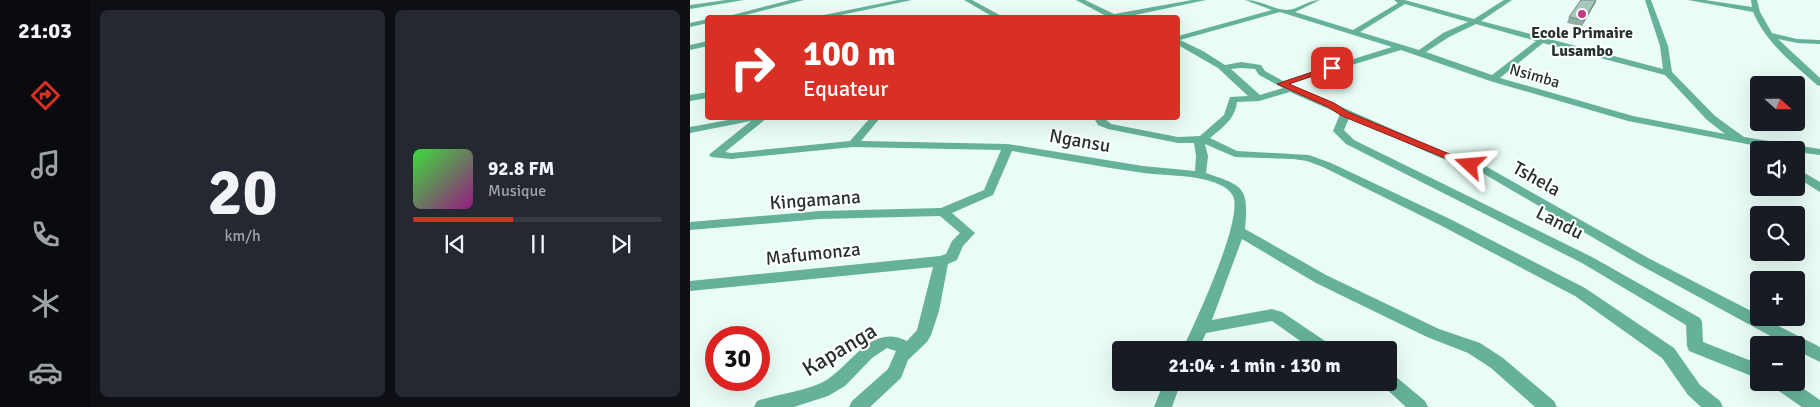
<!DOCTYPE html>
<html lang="fr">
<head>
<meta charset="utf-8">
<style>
  :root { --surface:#171b24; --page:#242831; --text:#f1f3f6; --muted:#9ea1a6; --line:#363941; --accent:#d93025 }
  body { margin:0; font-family:Signika,sans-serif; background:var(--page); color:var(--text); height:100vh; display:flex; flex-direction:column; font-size:19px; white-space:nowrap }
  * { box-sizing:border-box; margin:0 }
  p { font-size:16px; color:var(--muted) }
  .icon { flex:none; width:28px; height:28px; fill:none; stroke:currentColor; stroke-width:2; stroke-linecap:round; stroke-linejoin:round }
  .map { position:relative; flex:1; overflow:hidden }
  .panel { display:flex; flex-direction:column; gap:10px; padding:10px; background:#0d0f14; width:600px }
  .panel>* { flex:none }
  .hud { position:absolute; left:15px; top:15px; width:475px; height:105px; border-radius:5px; box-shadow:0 5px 20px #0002; background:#d93025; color:#fff; overflow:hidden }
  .needle { width:32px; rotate:111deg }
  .buttons { position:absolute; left:1060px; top:76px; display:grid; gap:10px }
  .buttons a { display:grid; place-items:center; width:55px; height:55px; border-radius:5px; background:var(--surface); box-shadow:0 5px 20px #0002; font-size:25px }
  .speed { position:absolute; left:15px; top:326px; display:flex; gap:10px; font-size:25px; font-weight:700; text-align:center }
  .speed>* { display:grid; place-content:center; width:65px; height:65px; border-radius:50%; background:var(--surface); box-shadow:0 5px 20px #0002; line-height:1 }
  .speed .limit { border:8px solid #d22; background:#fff; color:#111 }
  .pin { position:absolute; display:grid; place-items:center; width:42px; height:42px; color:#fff; margin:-21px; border-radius:10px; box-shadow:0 2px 8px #0006 }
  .me { position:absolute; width:55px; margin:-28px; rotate:289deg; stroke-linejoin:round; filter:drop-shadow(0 0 4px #0008) }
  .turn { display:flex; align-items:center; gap:18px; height:105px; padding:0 15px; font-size:22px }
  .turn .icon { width:65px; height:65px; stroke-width:2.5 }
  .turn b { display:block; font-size:35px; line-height:42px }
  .panel .card { flex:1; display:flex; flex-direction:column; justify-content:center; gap:8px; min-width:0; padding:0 18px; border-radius:8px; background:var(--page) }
  .panel .dial { align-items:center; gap:0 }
  .dial b { font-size:65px; line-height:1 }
  .song { display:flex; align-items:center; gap:15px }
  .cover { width:60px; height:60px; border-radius:8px; background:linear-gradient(135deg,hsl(120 70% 55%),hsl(310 70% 35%)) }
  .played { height:5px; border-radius:2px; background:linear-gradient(90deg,var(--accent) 40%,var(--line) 40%) }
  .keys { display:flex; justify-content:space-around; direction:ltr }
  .panel .tiles { flex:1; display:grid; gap:10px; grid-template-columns:repeat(2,1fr) }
  .trip { position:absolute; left:422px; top:341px; width:285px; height:50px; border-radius:5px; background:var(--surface); box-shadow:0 5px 20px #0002; font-weight:700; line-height:50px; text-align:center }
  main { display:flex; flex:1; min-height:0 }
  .tab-bar { display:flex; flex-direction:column; width:90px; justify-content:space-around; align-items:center; background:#090b0e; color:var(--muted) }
  .tab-bar .icon { width:35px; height:35px }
  .tab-bar .current { color:var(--accent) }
  .tab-bar b { font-size:22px; color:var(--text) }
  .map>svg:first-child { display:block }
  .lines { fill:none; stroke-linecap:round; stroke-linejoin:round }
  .minor { fill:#66b199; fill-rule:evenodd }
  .wall { fill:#90ada3 }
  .shaded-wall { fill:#758d84 }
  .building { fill:#a7c9bd; stroke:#758d84 }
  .route { fill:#d93025; stroke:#8d1f18 }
  .poi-dot { fill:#be3b82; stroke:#fff; stroke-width:2 }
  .labels { text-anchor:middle; stroke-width:4; stroke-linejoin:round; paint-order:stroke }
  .far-poi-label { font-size:16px; font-weight:bold; fill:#26332f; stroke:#fff }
  .far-street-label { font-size:16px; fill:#26332f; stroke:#fff }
  .street-label { font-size:19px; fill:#26332f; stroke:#fff }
  .near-street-label { font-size:22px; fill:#26332f; stroke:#fff }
</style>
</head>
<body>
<main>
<nav class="tab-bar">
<b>21:03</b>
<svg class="icon current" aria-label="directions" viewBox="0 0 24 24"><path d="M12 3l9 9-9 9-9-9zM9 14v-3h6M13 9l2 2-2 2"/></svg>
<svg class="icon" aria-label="music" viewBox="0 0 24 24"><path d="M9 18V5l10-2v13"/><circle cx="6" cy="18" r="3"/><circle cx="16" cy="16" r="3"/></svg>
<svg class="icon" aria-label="phone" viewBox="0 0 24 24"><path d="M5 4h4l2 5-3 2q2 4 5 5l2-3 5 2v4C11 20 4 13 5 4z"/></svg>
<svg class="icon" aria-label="climate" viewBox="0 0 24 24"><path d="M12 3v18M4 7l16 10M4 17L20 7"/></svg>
<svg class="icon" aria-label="car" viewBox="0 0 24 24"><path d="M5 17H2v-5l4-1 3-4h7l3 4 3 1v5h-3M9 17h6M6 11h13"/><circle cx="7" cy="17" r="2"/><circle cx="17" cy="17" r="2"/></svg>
</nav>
<section class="panel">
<div class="tiles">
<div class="card dial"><b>20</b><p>km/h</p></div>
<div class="card">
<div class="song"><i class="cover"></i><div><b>92.8 FM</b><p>Musique</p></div></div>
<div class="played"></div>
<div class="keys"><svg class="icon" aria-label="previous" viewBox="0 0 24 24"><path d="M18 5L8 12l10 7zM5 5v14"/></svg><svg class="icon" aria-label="pause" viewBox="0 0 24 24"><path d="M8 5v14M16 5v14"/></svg><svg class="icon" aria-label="next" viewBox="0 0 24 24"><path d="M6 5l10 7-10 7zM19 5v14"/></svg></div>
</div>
</div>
</section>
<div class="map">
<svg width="1130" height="407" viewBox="0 0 1130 407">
  <rect width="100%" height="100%" fill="#e9fdf6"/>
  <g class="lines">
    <g class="minor">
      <path d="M 36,0 L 54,0 L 0,9 L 0,5 Z"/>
      <path d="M 100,0 L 114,0 L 44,18 L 31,18 Z"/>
      <path d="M 208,0 L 222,0 L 137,18 L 119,18 Z"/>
      <path d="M 274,0 L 282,0 L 315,18 L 305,18 Z"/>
      <path d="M 386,0 L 395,0 L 424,14 L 502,0 L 516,0 L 431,18 L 413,18 L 416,16 Z"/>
      <path d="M 555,0 C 570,0 583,9 597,10 C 607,10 618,0 630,0 L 605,12 L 663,30 L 708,3 L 704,0 L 715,0 L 784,19 L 814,0 L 822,0 L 791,21 L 973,69 L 970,46 L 955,0 L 961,0 L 978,46 L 982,72 L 1025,116 L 1054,137 L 1130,149 L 1130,155 L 1106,152 L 1106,150 L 1067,146 L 938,121 L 800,81 L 711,50 L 599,84 L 759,154 L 797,167 L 960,259 L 1069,315 L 1069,318 L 1073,318 L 1130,347 L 1130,362 L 1106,350 L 1106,345 L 1097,345 L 950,265 L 789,171 L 751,158 L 659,118 L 654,130 L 664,140 L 902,257 L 1010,318 L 1012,322 L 1013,342 L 1069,364 L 1069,379 L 999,351 L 997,346 L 996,325 L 892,263 L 656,144 L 643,131 L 650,114 L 600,92 L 569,101 L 547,102 C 545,119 533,127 520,138 L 547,151 L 619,155 L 641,163 L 760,219 L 895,288 L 984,348 L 1010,385 L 1030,401 L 1033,407 L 1011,407 L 998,395 L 972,358 L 885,296 L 750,225 L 633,167 L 617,161 L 603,159 L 545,157 L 515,144 L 518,156 L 516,173 C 554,186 559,187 555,229 L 636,275 L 749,329 L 790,343 L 813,358 L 864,401 L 867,407 L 845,407 L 801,368 L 778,353 L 737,337 L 626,283 L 552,239 L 522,320 L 582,309 L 592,312 L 641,345 L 643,350 L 623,350 L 582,321 L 516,333 L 508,350 L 492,350 C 504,325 554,219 543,196 C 538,185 518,180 507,178 C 490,175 471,175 454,173 C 410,167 366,158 322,151 L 303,195 L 262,213 L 285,233 L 273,246 L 267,260 L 258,264 L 249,311 L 241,335 L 237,342 L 218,360 L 211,378 L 180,407 L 159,407 L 162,401 L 198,369 L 206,351 L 197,348 L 182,358 L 155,386 L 138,396 L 104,407 L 64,407 L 67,401 C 88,394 112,392 133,382 C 161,367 180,322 217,341 L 227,330 L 243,267 L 0,291 L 0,281 L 250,256 L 256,254 L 262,241 L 270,233 L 250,216 L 130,219 L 0,230 L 0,222 L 130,211 L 251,208 L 294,190 L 311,150 L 163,147 L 41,159 L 21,157 L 19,155 L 21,153 L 61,121 L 0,133 L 0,127 L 49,118 L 77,118 L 35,152 L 41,153 L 160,141 L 180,118 L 190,118 L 171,141 L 318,144 L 453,166 L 505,171 L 506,156 L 504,143 L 488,143 L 418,129 L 408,125 L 404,118 L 414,118 L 421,124 L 488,137 L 510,136 L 534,115 L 540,97 L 558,96 L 528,68 L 488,45 L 488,36 L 582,10 ZM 715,4 L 778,22 L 753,33 L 729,50 L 670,32 ZM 590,12 L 702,47 L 593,81 L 575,71 L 571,65 L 551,62 L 535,65 L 513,51 L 490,40 ZM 786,24 L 846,41 L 802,75 L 736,52 L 759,37 ZM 853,43 L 975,75 L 1017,120 L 1035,134 L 943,116 L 810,78 ZM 551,68 L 565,69 L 569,75 L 593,88 L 570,95 L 541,69 Z"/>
      <path d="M 998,0 L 1015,0 L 1062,7 L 1061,0 L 1067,0 L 1070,12 L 1082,33 L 1107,39 L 1130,40 L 1130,44 L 1107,43 L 1088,39 L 1130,78 L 1130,86 L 1127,85 C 1103,63 1076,43 1063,12 Z"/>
      <path d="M 18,19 L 18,23 L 0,27 L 0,23 Z"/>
      <path d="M 18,41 L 18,46 L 0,50 L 0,45 Z"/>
      <path d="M 18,92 L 18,98 L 0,101 L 0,95 Z"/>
      <path d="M 1106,168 L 1130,182 L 1130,192 L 1106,177 Z"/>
      <path d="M 699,374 L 705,376 L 735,401 L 738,407 L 716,407 L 693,386 L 691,382 L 699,382 Z"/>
      <path d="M 474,382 L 491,382 L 482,407 L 464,407 Z"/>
      <path d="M 1081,382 L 1104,382 L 1130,400 L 1130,407 L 1112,407 L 1083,387 Z"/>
    </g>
  </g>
  <path class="wall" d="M 891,0 L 906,0 L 892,26 L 877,23 L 879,17 Z"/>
  <path class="shaded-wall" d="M 906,0 L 906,2 L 892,26 L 894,20 Z"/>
  <path class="building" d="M 891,0 L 906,0 L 894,20 L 879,17 Z"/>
  <path class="route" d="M 640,66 L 646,68 L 599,84 L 644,103 L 658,112 L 786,165 L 780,168 L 777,167 L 652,116 L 638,107 L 587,84 Z"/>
  <circle class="poi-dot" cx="892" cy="14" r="5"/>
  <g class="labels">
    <g class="far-poi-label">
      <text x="892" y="38">Ecole Primaire<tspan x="892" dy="18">Lusambo</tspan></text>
    </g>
    <g class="far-street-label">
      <text transform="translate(845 75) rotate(16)" y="6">Nsimba</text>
    </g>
    <g class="street-label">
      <text transform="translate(390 140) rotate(10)" y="7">Ngansu</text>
      <text transform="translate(847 178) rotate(29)" y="7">Tshela</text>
      <text transform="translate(125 199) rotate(-4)" y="7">Kingamana</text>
      <text transform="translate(870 222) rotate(27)" y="7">Landu</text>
      <text transform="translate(123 253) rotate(-6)" y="7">Mafumonza</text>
    </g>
    <g class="near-street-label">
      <text transform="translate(149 349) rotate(-31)" y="8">Kapanga</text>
    </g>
  </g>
</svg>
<div class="buttons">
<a><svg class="needle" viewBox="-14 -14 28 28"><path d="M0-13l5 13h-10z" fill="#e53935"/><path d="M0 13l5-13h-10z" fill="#9ea1a6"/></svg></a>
<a><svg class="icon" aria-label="sound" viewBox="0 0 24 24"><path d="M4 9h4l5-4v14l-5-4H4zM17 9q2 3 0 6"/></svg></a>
<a><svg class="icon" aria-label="search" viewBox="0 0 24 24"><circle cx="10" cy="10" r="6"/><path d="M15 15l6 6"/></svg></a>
<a>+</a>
<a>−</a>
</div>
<div class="speed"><div class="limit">30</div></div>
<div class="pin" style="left:642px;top:68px;background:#d93025"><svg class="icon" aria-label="arrive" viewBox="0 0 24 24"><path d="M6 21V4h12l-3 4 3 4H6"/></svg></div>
<svg class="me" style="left:780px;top:165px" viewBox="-20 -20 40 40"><path d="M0-17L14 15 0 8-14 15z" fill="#d93025" stroke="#fff" stroke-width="4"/></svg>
<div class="trip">21:04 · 1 min · 130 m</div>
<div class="hud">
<div class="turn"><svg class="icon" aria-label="right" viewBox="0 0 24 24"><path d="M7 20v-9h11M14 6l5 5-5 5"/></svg><div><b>100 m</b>Equateur</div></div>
</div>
</div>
</main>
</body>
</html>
